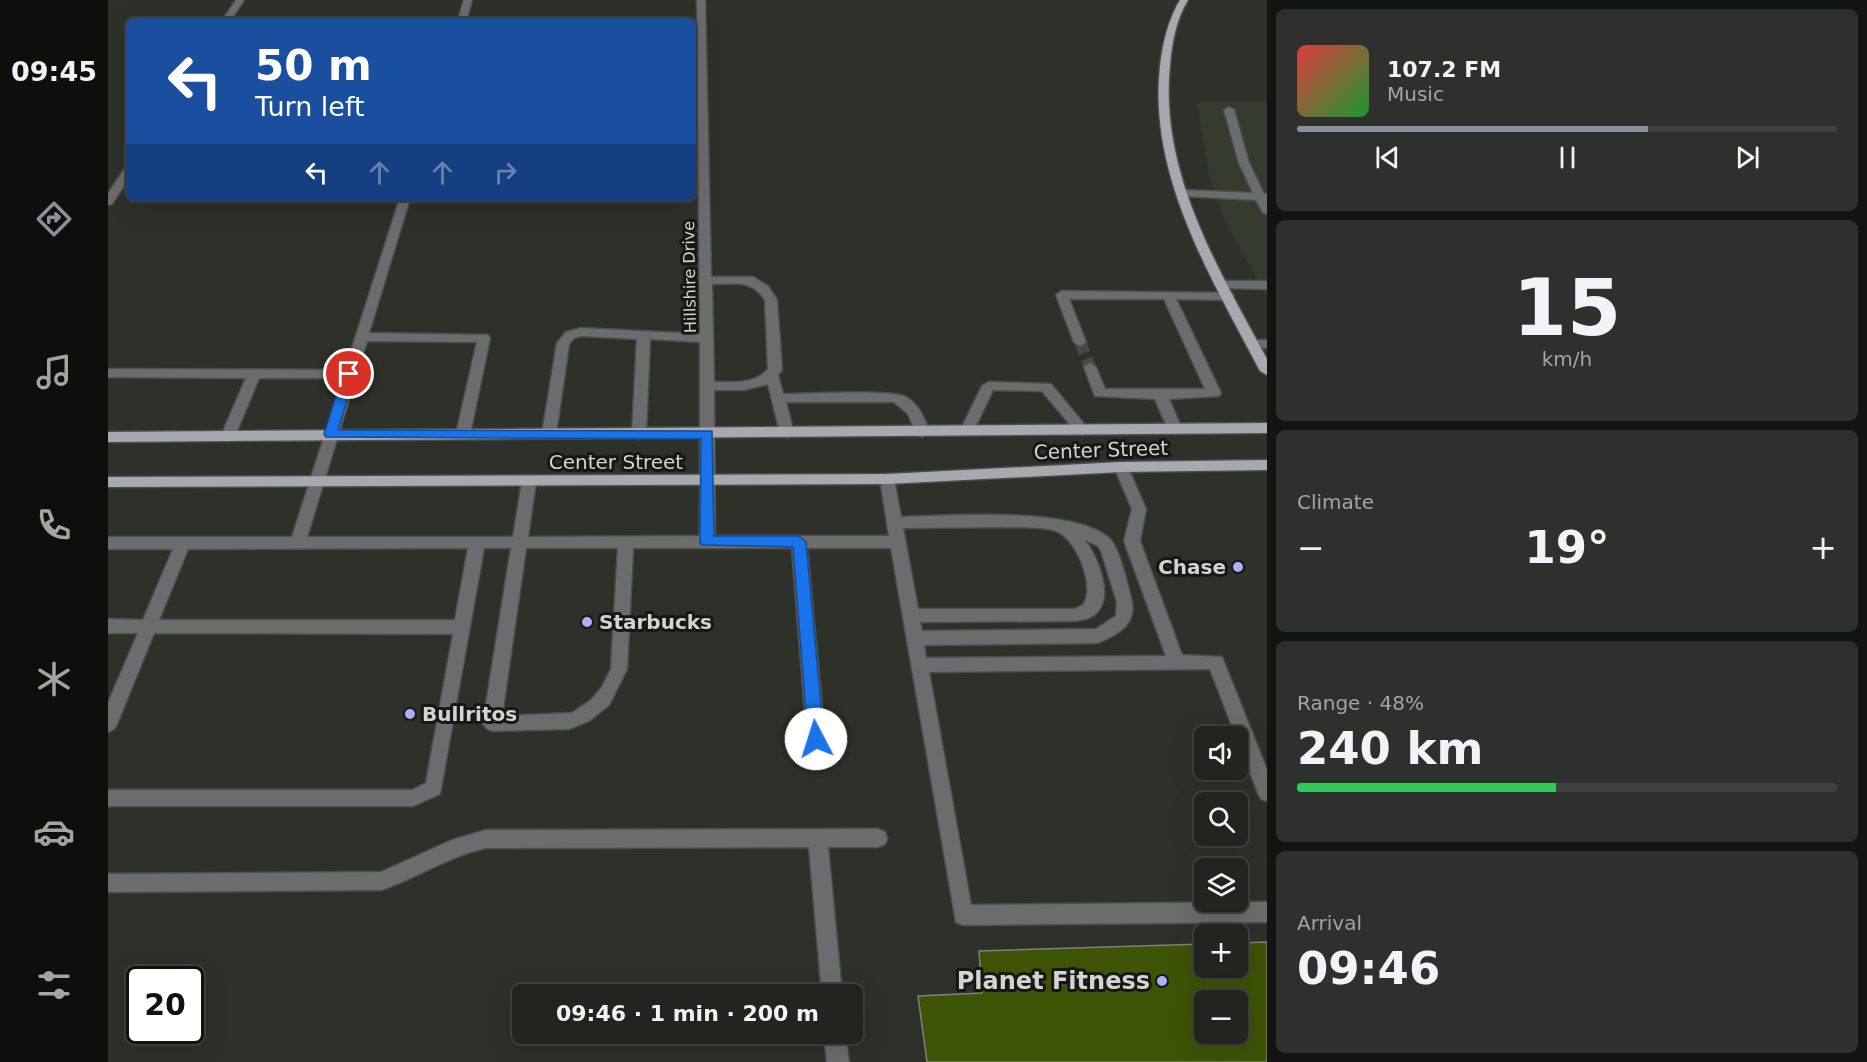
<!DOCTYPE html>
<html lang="en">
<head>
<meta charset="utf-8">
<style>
  :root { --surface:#222420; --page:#2e302d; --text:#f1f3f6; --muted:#a2a4a5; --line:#3f413e; --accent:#8c9099 }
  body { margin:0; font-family:"DejaVu Sans",sans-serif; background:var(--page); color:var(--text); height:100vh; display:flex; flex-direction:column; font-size:22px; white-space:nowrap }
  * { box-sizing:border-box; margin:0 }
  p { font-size:20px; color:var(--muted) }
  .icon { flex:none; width:33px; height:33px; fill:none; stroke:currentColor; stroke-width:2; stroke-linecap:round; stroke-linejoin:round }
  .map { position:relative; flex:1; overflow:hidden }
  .drawer { display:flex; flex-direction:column; gap:9px; padding:9px; background:#131412; width:600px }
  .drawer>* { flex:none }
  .top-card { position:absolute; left:18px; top:18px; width:570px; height:183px; border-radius:9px; box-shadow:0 6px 24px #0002,0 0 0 2px var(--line); background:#1a4fa0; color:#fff; overflow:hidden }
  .tools { position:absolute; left:1086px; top:726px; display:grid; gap:12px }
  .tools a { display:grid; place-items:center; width:54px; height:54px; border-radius:9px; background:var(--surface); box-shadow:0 6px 24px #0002,0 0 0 2px var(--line); font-size:30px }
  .speed { position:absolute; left:18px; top:966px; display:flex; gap:12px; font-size:30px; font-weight:700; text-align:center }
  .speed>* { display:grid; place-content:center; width:78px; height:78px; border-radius:50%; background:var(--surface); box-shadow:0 6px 24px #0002,0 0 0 2px var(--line); line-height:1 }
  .speed .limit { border:3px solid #111; border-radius:9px; background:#fff; color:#111 }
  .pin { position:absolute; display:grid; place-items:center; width:51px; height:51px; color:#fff; margin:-26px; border:3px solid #fff; border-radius:50%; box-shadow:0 2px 6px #0007 }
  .me { position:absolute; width:66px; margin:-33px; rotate:355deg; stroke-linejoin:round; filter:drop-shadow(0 0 4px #0008) }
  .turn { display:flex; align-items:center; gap:21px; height:126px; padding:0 30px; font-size:27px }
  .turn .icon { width:78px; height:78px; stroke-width:2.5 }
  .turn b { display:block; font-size:42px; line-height:51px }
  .lanes { display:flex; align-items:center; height:57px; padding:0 30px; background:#0003; justify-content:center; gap:30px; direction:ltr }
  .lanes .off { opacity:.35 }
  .big { font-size:45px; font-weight:700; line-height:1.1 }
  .drawer .widget { flex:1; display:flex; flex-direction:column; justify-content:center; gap:9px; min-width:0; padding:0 21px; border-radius:9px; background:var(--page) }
  .drawer .dial { align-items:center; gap:0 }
  .dial b { font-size:78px; line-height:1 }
  .song { display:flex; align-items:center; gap:18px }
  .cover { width:72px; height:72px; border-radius:9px; background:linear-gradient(135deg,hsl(0 70% 55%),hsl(130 70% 35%)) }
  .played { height:6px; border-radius:3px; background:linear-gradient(90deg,var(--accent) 65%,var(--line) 65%) }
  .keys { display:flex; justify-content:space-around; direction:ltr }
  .heat { display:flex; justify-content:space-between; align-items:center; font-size:33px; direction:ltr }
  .charge { height:9px; border-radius:4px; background:linear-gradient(90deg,#34c759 48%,var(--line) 0) }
  .trip { position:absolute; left:404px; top:984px; width:351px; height:60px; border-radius:9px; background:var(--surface); box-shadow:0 6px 24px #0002,0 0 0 2px var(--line); font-weight:700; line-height:60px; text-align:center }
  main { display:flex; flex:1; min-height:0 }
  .tab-bar { display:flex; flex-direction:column; width:108px; justify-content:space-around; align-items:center; background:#0e0e0d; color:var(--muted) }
  .tab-bar .icon { width:42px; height:42px }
  .tab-bar .current { color:var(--accent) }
  .tab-bar b { font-size:27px; color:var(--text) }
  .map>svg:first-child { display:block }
  .built { fill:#363b2f }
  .building { fill:#3d5306; stroke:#7e817a; stroke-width:1.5; fill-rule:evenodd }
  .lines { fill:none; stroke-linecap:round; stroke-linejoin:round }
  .minor-tunnel { stroke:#474943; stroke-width:12; stroke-dasharray:12 6; stroke-linecap:butt }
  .minor-casing { stroke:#4c4e48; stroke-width:3 }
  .major-casing { stroke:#4c4e48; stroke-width:3 }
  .minor { fill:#6c6c6f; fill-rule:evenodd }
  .major { fill:#a8a8ae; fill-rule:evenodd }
  .route { fill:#1a73e8; stroke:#114b97; stroke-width:1.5 }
  .poi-dot { fill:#b0aefa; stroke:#171815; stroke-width:2 }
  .labels { text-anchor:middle; stroke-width:6; stroke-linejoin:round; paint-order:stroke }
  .far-street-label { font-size:16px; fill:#d2d4d0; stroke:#171815 }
  .street-label { font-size:20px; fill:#d2d4d0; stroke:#171815 }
  .poi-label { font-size:20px; font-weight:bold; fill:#d2d4d0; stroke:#171815; text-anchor:start }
  .near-poi-label { font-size:24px; font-weight:bold; fill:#d2d4d0; stroke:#171815; text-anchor:end }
</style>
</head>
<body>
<main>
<nav class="tab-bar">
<b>09:45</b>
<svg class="icon current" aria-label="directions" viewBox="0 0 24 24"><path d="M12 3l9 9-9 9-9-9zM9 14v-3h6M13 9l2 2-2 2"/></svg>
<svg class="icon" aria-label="music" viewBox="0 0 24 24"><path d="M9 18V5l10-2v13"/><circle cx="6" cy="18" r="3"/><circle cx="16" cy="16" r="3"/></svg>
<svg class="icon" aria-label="phone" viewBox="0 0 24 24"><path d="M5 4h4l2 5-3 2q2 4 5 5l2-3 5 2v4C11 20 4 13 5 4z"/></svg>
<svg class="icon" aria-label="climate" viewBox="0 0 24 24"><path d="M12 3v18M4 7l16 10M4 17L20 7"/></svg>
<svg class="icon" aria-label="car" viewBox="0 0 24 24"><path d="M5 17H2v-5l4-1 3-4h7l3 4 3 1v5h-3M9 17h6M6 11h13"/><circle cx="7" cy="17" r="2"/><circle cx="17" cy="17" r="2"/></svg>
<svg class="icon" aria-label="filters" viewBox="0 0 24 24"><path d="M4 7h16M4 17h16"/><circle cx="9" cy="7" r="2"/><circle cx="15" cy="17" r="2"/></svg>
</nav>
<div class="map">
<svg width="1159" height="1062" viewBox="0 0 1159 1062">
  <rect width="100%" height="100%" fill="#2e302a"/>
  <path class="built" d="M 1089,102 L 1159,102 L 1159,297 L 1117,221 L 1101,175 Z"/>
  <path class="building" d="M 1159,942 L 1159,1062 L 819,1062 L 810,996 L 874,993 L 871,951 L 1096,944 L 1096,968 L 1130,968 L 1130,943 ZM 1096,1000 L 1130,1000 L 1130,1034 L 1096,1034 Z"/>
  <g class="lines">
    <path class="minor-tunnel" d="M 972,342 L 982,367"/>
    <defs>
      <g id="minor">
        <path d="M 128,0 L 136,0 L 122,21 L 114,21 Z"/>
        <path d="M 356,0 L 364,0 L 358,21 L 350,21 Z"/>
        <path d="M 589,0 L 597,0 L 603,277 L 645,277 L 660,286 L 669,300 L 674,370 L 670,375 L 675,394 C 698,394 783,389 798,397 C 811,405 817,418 821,432 L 814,437 L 809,435 L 800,414 L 786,402 L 678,402 L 686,433 L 679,438 L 672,433 L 660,384 L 636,390 L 606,390 L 607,536 L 781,536 L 772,479 L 779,474 L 786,479 L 793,517 C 841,516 964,506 1001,538 C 1012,549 1019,583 1023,598 C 1030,624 1010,635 989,643 L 816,645 L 818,658 L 1058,656 L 1016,541 L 1024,509 L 1006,467 L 1008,463 L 1018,463 L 1038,509 L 1032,541 L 1074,655 L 1114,657 L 1159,770 L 1159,801 L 1153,799 L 1150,793 L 1102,669 L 821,672 L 863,905 L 1159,902 L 1159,922 L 855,925 L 848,922 L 783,548 L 699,548 L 717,739 L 714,744 L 708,747 L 702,744 L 699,739 L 684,548 L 525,548 L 519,669 L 501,705 L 481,721 L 461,729 L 384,731 L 378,728 L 375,723 L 403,548 L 376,548 L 332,794 L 305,806 L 0,806 L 0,790 L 304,790 L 318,783 L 345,634 L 46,633 L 9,724 L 6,729 L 0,732 L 0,703 L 30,633 L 0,633 L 0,619 L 35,620 L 65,549 L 0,549 L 0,537 L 184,537 L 235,378 L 151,378 L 127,436 L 120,441 L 113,436 L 138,378 L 0,377 L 0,369 L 237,370 L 292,198 L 302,198 L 261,333 L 380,335 L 382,338 L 362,434 L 355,439 L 348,434 L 369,342 L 259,341 L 199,537 L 405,537 L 414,482 L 421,477 L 428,482 L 420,537 L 592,536 L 592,342 L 542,339 L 538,434 L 531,439 L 524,434 L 529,339 L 473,336 L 466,338 L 461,344 L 448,434 L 441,439 L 434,434 L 449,343 L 458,332 L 473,328 L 592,334 ZM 604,284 C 626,284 644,279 657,300 L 660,369 C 647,385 625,382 606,382 ZM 895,527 C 911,528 933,526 948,531 C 969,539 988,587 975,605 L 967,609 L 810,609 L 795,528 ZM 976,539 L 990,546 L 993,551 L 1009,602 L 1008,616 L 988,629 L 814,631 L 812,622 L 967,621 C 973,620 981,619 986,615 C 1008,599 989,555 976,539 ZM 360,548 L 347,620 L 51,620 L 80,549 ZM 418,548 L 510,548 L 503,669 L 494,687 L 483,700 L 464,713 L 394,716 Z"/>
        <path d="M 1121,107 L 1126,110 L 1141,163 L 1156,194 L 1159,194 L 1159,214 L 1155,213 L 1148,200 L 1073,196 L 1068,193 L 1073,190 L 1145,193 L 1131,163 L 1116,110 Z"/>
        <path d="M 21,167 L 21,178 L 4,204 L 0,205 L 0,194 L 17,168 Z"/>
        <path d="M 1114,281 L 1159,281 L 1159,289 L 1110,288 L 1108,285 Z"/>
        <path d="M 954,291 L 1124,293 L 1126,296 L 1120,300 L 1068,299 L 1113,393 L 1111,396 L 1061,399 L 1074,429 L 1067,434 L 1060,429 L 1047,399 L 987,396 L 976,367 L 982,363 L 988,367 L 997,389 L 1097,389 L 1056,299 L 961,299 L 978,342 L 972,346 L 966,342 L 948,295 Z"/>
        <path d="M 1145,340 L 1159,340 L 1159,348 L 1141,347 L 1139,344 Z"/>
        <path d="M 881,382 L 943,384 L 981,430 L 974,435 L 969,433 L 934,391 L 885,390 L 864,434 L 854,434 L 852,431 L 874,386 Z"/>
        <path d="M 770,829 L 777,832 L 779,838 L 777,844 L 770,847 L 720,847 L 734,994 L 714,994 L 701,847 L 378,848 C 341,856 309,878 273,890 L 0,892 L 0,874 L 273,872 L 344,840 L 378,830 Z"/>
        <path d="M 716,1034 L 737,1034 L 741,1062 L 719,1062 Z"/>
      </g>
      <g id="major">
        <path d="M 1072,0 L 1080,0 C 1068,20 1064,42 1062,65 C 1051,172 1110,268 1159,359 L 1159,375 L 1152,371 C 1103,277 1040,176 1052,66 C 1055,42 1060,20 1072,0 Z"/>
        <path d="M 1159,423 L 1159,433 L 0,442 L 0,432 Z"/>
        <path d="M 1159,460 L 1159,470 L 1013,472 L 779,484 L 0,487 L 0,477 L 779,474 L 1013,462 Z"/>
      </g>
    </defs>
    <use href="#minor" class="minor-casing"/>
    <use href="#major" class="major-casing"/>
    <use href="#minor" class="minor"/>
    <use href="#major" class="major"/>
  </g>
  <path class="route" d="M 241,370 L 247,374 L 230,430 L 604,431 L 606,536 L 691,536 L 698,542 L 716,739 L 713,744 L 708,746 L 702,744 L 700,739 L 685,547 L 594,545 L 592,542 L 593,439 L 218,437 L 216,434 L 235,374 Z"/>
  <g class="poi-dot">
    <circle cx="1130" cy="567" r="6"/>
    <circle cx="479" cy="622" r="6"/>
    <circle cx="302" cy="714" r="6"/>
    <circle cx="1054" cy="981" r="6"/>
  </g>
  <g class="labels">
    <g class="far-street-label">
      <text transform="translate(581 277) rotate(-91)" y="6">Hillshire Drive</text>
    </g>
    <g class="street-label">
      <text transform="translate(993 450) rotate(-2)" y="7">Center Street</text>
      <text x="508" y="469">Center Street</text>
    </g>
    <g class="poi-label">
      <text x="1118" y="574" text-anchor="end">Chase</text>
      <text x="491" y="629">Starbucks</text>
      <text x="314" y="721">Bullritos</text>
    </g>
    <g class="near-poi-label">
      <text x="1042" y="989">Planet Fitness</text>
    </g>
  </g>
</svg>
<div class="tools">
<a><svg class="icon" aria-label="sound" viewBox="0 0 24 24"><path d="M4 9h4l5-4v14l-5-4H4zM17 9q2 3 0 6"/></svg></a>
<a><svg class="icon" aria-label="search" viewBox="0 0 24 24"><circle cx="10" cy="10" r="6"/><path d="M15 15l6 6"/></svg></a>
<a><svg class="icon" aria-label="layers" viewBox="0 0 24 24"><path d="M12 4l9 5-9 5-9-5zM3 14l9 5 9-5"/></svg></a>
<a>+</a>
<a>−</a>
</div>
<div class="speed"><div class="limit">20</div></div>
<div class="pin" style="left:241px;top:374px;background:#d93025"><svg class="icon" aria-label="arrive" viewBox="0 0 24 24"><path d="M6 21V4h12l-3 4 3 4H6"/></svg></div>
<svg class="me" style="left:708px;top:739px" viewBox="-20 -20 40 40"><circle r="19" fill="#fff"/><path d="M0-13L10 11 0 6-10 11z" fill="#1a73e8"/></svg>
<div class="trip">09:46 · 1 min · 200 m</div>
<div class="top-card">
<div class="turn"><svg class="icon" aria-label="left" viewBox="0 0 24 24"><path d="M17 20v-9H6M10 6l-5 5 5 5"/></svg><div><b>50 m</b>Turn left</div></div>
<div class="lanes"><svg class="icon" aria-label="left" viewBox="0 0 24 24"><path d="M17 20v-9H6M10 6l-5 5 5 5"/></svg><svg class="icon off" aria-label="ahead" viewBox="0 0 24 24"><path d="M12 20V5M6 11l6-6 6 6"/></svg><svg class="icon off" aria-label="ahead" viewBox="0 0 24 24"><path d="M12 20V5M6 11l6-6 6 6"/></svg><svg class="icon off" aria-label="right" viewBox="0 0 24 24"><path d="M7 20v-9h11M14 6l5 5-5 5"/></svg></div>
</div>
</div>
<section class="drawer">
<div class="widget">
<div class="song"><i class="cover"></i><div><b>107.2 FM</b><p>Music</p></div></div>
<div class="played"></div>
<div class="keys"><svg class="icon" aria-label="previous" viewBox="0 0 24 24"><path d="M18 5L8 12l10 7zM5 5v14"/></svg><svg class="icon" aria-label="pause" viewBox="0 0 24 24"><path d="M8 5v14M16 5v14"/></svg><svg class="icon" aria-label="next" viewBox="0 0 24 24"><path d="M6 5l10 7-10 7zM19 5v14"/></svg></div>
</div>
<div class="widget dial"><b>15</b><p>km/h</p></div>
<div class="widget"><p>Climate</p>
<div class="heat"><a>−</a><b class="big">19°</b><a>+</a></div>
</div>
<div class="widget"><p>Range · 48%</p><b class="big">240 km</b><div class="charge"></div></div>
<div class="widget"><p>Arrival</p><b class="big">09:46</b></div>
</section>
</main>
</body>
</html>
